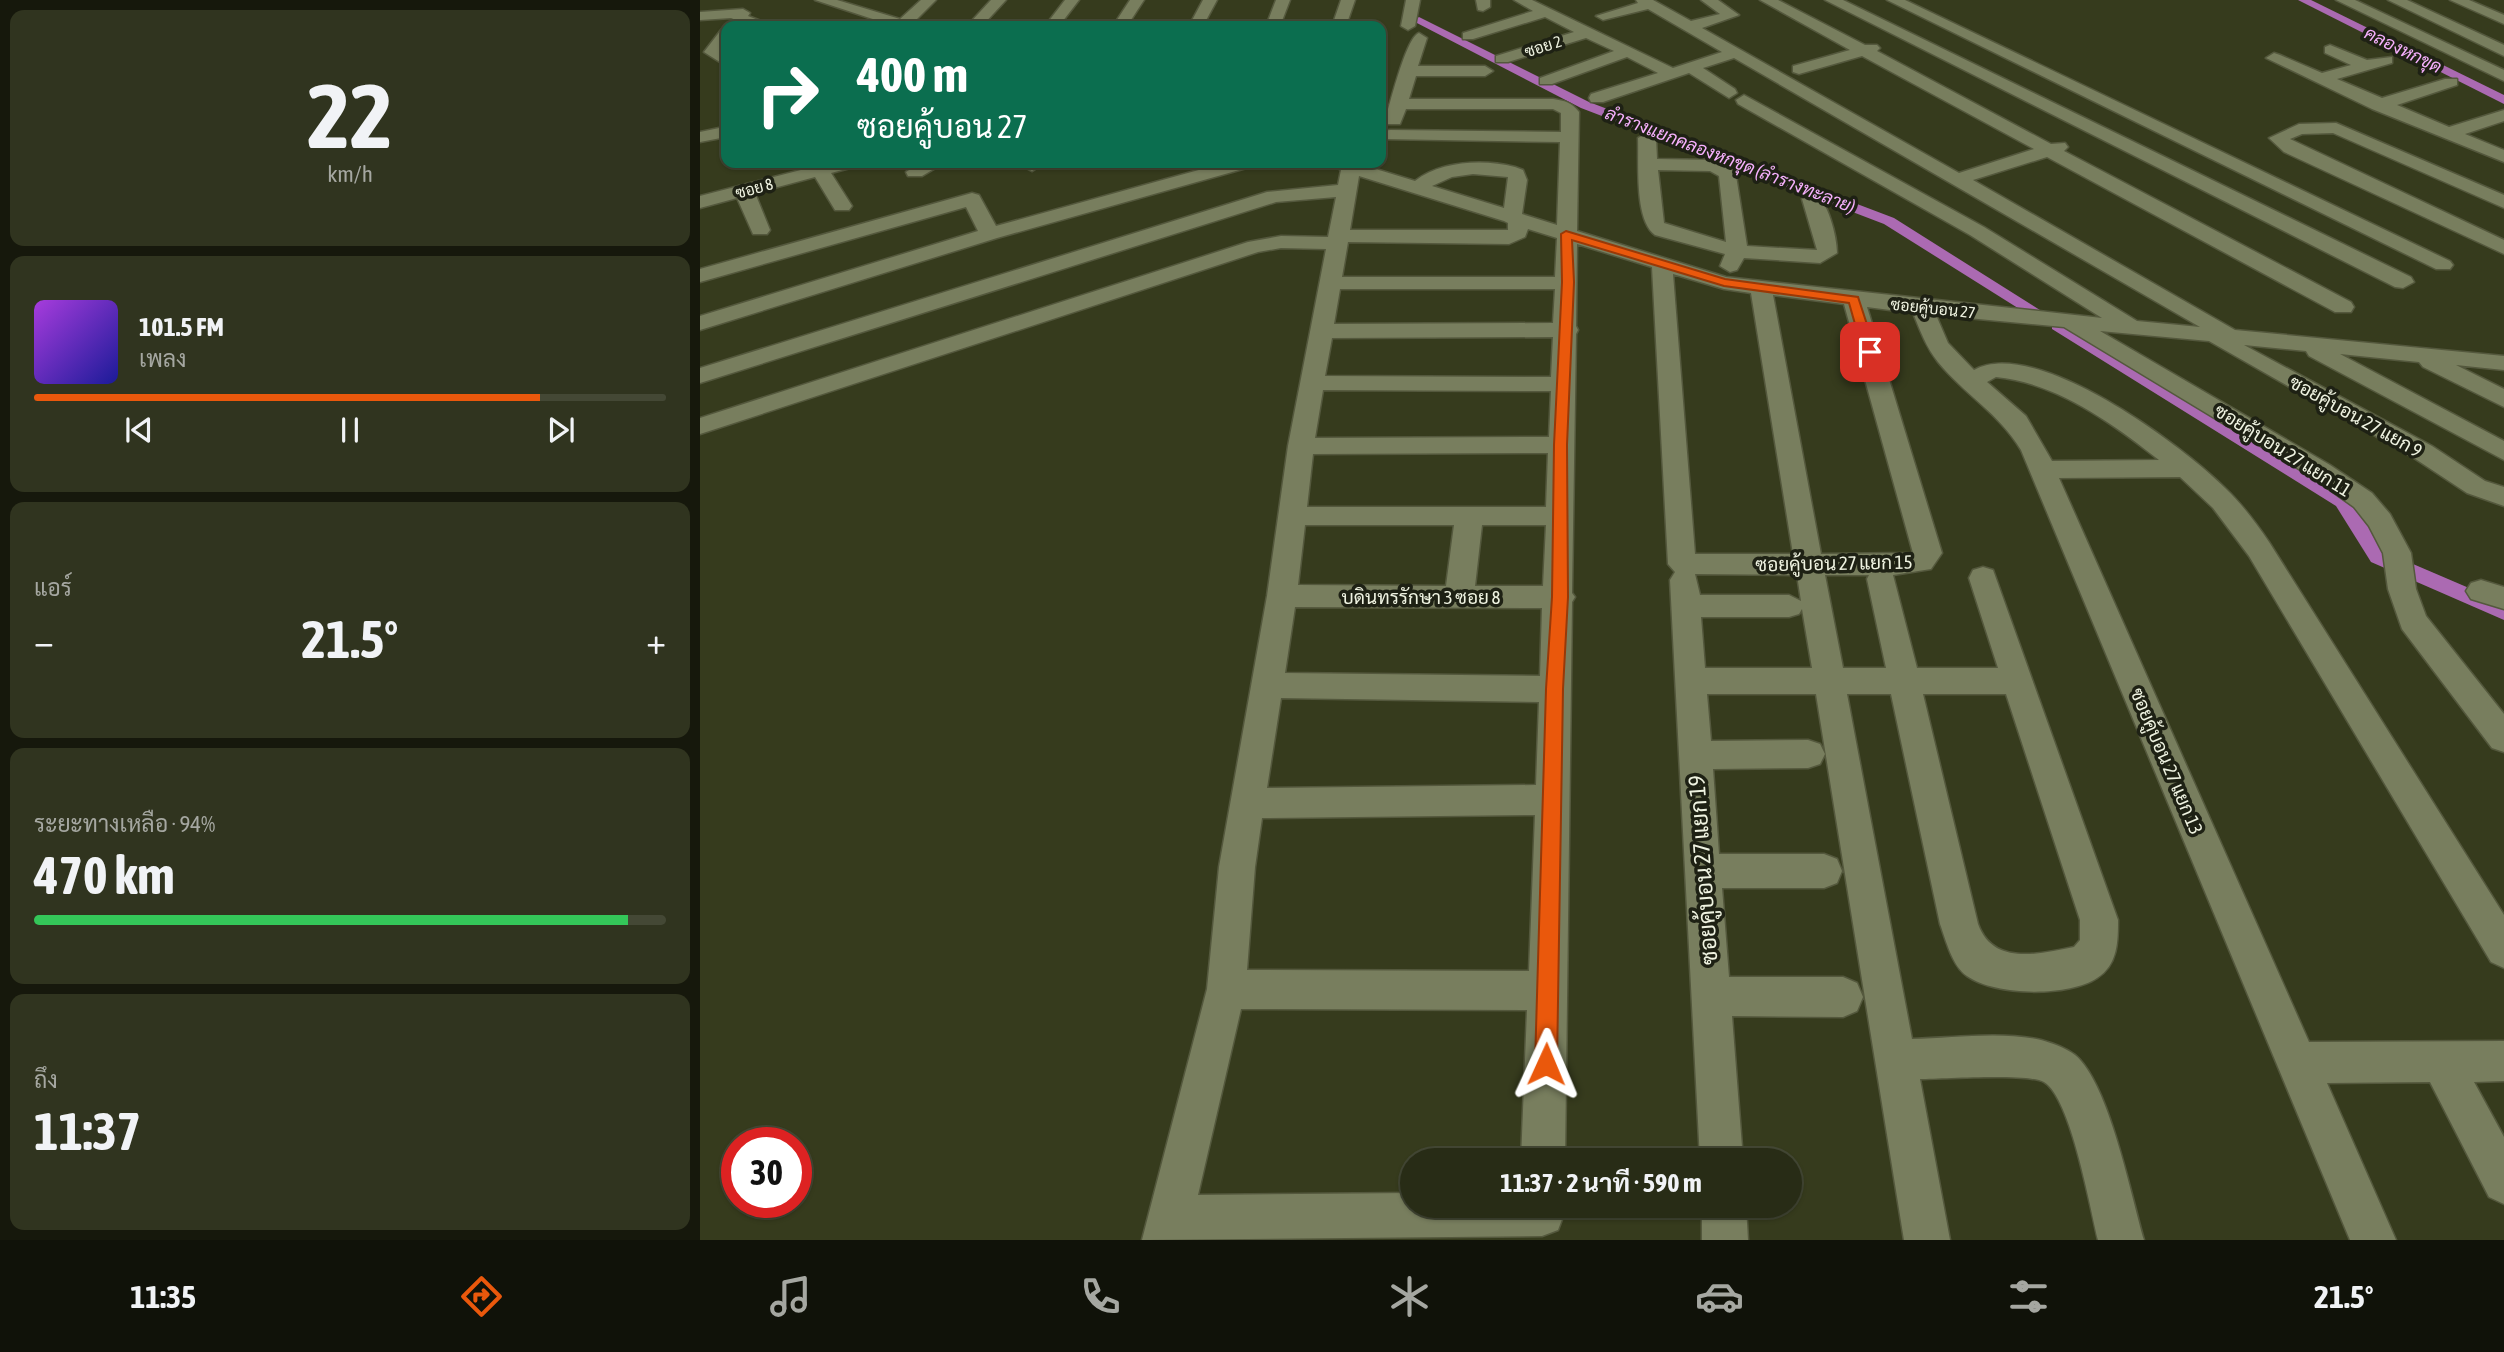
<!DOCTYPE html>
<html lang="th">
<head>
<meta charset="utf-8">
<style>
  :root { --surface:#282c16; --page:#30341f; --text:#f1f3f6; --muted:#a5a7a1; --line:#444835; --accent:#ea580c }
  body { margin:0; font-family:"Asap Condensed",Sarabun,sans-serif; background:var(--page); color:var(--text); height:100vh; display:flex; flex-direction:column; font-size:26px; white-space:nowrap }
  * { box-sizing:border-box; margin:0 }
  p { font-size:23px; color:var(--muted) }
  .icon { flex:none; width:38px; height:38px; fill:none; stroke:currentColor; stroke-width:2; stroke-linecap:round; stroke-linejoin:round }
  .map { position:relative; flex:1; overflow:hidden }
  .side { display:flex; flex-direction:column; gap:10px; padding:10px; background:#16180c; width:700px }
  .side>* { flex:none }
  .top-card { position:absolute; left:21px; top:21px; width:665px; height:147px; border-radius:14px; box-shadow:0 2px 5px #0004,0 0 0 2px var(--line); background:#0b6e4f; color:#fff; overflow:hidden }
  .speed { position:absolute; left:21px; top:1127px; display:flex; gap:14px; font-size:35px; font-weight:700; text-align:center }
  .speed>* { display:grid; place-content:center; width:91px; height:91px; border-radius:50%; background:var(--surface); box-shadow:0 2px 5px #0004,0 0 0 2px var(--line); line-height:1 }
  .speed .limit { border:10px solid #d22; background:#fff; color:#111 }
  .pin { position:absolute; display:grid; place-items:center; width:60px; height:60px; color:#fff; margin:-30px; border-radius:14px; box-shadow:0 4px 10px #0006 }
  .me { position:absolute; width:77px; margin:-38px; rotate:1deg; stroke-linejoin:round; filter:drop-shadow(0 0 5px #0008) }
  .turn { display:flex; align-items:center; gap:24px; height:147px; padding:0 21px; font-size:32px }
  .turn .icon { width:91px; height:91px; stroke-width:2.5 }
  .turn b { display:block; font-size:49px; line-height:60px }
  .big { font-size:52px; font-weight:700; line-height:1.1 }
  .side .tile { flex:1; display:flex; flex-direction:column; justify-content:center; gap:10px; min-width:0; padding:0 24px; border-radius:14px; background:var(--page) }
  .side .dial { align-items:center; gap:0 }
  .dial b { font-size:91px; line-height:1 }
  .song { display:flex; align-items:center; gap:21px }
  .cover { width:84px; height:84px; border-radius:10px; background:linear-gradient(135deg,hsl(280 70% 55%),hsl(240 70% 35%)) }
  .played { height:7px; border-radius:4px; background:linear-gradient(90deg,var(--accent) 80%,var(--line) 80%) }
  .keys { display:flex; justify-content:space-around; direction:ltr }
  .heat { display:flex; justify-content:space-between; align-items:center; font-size:38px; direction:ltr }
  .charge { height:10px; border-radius:5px; background:linear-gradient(90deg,#34c759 94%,var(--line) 0) }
  .trip { position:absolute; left:700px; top:1148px; width:402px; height:70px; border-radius:35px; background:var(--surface); box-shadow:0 2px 5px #0004,0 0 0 2px var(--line); font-weight:700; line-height:70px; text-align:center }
  .dock { display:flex; height:112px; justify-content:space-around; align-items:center; background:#101209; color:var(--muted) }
  .dock .icon { width:49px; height:49px }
  .dock .selected { color:var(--accent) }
  .dock b { font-size:32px; color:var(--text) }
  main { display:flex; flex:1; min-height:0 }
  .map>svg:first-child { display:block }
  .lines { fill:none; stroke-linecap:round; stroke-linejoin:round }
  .canal { fill:#ab6ab2; fill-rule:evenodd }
  .minor-casing { stroke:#54583d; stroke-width:3 }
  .minor { fill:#787e5e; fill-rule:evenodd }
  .route { fill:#ea580c; stroke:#983908; stroke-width:2 }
  .labels { text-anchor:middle; stroke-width:7; stroke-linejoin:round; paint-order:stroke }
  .far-street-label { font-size:16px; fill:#eff3e1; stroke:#1e2114 }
  .far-water-label { font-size:18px; font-style:italic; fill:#f6b0fd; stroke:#1e2114 }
  .street-label { font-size:19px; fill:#eff3e1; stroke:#1e2114 }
  .near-street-label { font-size:23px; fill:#eff3e1; stroke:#1e2114 }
</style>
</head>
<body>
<main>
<section class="side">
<div class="tile dial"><b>22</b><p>km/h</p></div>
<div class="tile">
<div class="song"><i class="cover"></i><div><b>101.5 FM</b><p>เพลง</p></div></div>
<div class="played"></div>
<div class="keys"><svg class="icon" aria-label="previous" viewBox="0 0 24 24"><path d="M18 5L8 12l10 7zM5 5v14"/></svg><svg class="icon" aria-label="pause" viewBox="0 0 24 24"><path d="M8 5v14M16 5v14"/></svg><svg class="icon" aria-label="next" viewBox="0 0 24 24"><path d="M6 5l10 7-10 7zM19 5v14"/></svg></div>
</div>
<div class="tile"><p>แอร์</p>
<div class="heat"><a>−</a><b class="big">21.5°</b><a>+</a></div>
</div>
<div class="tile"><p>ระยะทางเหลือ · 94%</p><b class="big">470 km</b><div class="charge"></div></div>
<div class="tile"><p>ถึง</p><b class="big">11:37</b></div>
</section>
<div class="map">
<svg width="1804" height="1240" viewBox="0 0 1804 1240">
  <rect width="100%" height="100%" fill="#363b1d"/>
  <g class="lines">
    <g class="canal">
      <path d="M 1598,0 L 1611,0 L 1804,95 L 1804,104 Z"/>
      <path d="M 719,17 L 889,102 L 1194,218 L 1343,312 L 1341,315 L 1329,315 L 1184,224 L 881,108 L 715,22 L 714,20 Z"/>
      <path d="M 1358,321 L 1650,496 L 1685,552 L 1804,603 L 1804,620 L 1671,562 L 1636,506 L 1352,329 L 1352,323 Z"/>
    </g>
    <defs>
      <g id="minor">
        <path d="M 115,0 L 137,0 L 200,19 L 221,0 L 236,0 L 213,23 L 216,26 L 194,26 Z"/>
        <path d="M 291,0 L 306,0 L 282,26 L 267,26 Z"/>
        <path d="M 365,0 L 379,0 L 359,26 L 345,26 Z"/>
        <path d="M 430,0 L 444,0 L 427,26 L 413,26 Z"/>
        <path d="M 503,0 L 517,0 L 503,26 L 489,26 Z"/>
        <path d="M 576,0 L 590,0 L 580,26 L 566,26 Z"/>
        <path d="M 641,0 L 655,0 L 646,26 L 632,26 Z"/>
        <path d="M 706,0 L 720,0 L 715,26 L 708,30 L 701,26 Z"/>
        <path d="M 776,0 L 790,0 L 790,7 L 783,11 L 778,10 Z"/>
        <path d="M 814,0 L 832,0 L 973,68 L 1022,52 L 948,9 L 903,20 L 896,16 L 938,3 L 936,0 L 953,0 L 991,21 L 1020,14 L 1001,0 L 1018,0 L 1039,15 L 1002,28 L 1259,173 L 1334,149 L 1162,56 L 1099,74 L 1093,72 L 1093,66 L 1150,50 L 1060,0 L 1078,0 L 1165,45 L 1177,45 L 1180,48 L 1177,51 L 1351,144 L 1365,143 L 1368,147 L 1364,151 L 1651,302 L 1654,307 L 1651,312 L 1635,312 L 1347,157 L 1273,180 L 1535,330 L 1804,356 L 1804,370 L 1756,365 L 1804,389 L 1804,407 L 1723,367 L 1719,362 L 1640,354 L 1804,441 L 1804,460 L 1609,356 L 1606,351 L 1544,345 L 1732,446 L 1785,481 L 1804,487 L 1804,506 L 1767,493 L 1714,458 L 1509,341 L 1400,331 L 1630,465 L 1672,493 L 1690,514 L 1711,553 L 1716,589 L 1726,616 L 1804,714 L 1804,752 L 1792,748 L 1702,629 L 1688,589 L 1683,553 L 1669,526 L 1654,507 L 1612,477 L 1364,327 L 1236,315 L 1248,343 L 1274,370 C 1335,336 1482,445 1525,488 C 1542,504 1556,523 1569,542 L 1804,915 L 1804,968 L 1791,962 L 1549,556 L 1513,508 L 1480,477 L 1359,478 L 1609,1042 L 1804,1041 L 1804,1081 L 1774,1082 L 1804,1137 L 1804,1204 L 1789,1197 L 1730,1082 L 1627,1083 L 1696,1240 L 1650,1240 L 1321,450 C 1299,413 1264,394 1238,362 C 1226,347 1220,330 1213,313 L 1167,307 L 1242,553 L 1231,569 L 1193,575 L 1217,668 L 1298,668 L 1269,578 L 1273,570 L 1283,567 L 1293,570 L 1418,920 C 1418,941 1418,965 1397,978 C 1369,997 1295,996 1267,976 C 1252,966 1246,940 1240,924 L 1191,694 L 1147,694 L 1212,1039 C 1253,1038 1301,1031 1341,1040 C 1352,1043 1366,1048 1375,1055 C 1409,1083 1431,1196 1444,1240 L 1398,1240 C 1390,1208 1371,1098 1344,1082 C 1327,1073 1243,1079 1220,1079 L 1250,1240 L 1204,1240 L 1116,694 L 1007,694 L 1011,741 L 1108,740 L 1120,744 L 1125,754 L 1120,764 L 1108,768 L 1013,769 L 1019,854 L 1124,854 L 1137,859 L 1142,871 L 1137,883 L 1124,888 L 1022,888 L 1029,977 L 1143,977 L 1157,983 L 1163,997 L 1157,1011 L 1143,1017 L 1032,1016 L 1043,1160 L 1000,1160 L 970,580 L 975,572 L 968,564 L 952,267 L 877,244 L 876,326 L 878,330 L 876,334 L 872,593 L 875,597 L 872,602 L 865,1160 L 821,1160 L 827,1010 L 541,1009 L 498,1195 L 712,1193 L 712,1206 L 861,1206 L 864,1214 L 858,1230 L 842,1236 L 442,1240 L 507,989 L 519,867 L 567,596 L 588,446 L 626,249 L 581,248 L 558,252 L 0,434 L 0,418 L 548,242 L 581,236 L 628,237 L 636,197 L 576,202 L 0,383 L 0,368 L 567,192 L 638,185 L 641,170 L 628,163 L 656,163 L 715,181 C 741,161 783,159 815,167 L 823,170 L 827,180 L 822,214 L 857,225 L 860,142 L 684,139 L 681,135 L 684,131 L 690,130 L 861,132 L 861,113 L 853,109 L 706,109 L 700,124 L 688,124 L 685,120 C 690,105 706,37 719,33 L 727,38 L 718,66 L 785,66 L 793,71 L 785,76 L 716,76 L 709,99 L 853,99 C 865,101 871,102 879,112 L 877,231 L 1026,277 L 1402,318 L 1270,235 L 1038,104 L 1036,100 L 1044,95 L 1284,227 L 1437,321 L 1500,327 L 1034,58 L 1003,68 L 1035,89 L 1037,93 L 1029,98 L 989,73 L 903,102 L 891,102 L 889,98 L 891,94 L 958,73 L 927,57 L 852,84 L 840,84 L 840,78 L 914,51 L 886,38 L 808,62 L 796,62 L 796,56 L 874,32 L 845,17 L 773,39 L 763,39 L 763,33 L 833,11 ZM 773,174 L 808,177 L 804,208 L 732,186 L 752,177 ZM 659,176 L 804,221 L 808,223 L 808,230 L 650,230 ZM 828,229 L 857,238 L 855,277 L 642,277 L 648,242 L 809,244 L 825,237 ZM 973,274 L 1024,289 L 1051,293 L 1093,554 L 995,554 ZM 640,289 L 855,289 L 853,323 L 634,324 ZM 1073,295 L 1144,304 L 1213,553 L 1121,554 ZM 853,337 L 851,377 L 625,376 L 632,338 ZM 1296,377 C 1357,383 1412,423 1459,460 L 1352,461 L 1326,416 L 1287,382 ZM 623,390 L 851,391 L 849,437 L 615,438 ZM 848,453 L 846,507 L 607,507 L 613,454 ZM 605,525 L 754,525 L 746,586 L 598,585 ZM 782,525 L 846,525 L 843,586 L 775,586 ZM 995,574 L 1097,575 L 1101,601 L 1089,595 L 1000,595 ZM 1125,575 L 1169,575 L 1167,579 L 1186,668 L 1143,668 ZM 595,607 L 842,608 L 840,676 L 585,673 ZM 1102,609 L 1112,668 L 1005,668 L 1001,617 L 1089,617 L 1099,614 ZM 1223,694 L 1306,694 L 1380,920 L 1380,940 L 1374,947 C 1339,954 1293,966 1278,924 ZM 581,698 L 839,702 L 836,785 L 567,788 ZM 835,815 L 829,971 L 547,970 L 555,867 L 562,818 Z"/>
        <path d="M 1125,0 L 1143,0 L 1711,277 L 1714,282 L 1703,288 L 1695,287 Z"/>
        <path d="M 1187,0 L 1205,0 L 1750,261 L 1753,265 L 1750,269 L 1736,269 Z"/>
        <path d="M 1636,0 L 1655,0 L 1804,70 L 1804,81 Z"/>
        <path d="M 1688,0 L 1707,0 L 1804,45 L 1804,56 Z"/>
        <path d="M 1750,0 L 1769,0 L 1804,15 L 1804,24 Z"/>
        <path d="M 43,9 L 50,13 L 48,16 L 74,26 L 51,26 L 31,18 L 0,20 L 0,12 Z"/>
        <path d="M 26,28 L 26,43 L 21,51 L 26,54 L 26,63 L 23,64 L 4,52 L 21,30 Z"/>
        <path d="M 1630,45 L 1667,60 L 1692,57 L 1692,63 L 1637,79 L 1682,98 L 1745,79 L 1757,79 L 1757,85 L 1697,105 L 1749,127 L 1804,110 L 1804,121 L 1765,134 L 1804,150 L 1804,162 L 1672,109 L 1566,58 L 1574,53 L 1580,55 L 1622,73 L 1651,65 L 1625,53 L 1625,47 Z"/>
        <path d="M 1636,123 L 1804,195 L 1804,208 L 1633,133 L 1602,134 L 1590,139 L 1804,240 L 1804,254 L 1584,152 L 1569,138 L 1599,124 Z"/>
        <path d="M 24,127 L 26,137 L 0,142 L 0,132 Z"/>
        <path d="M 947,133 L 956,138 L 957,159 L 1014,160 L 1035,169 L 1047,246 L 1117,250 L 1102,199 L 1112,193 C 1128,197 1137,238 1137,253 L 1120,263 L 1044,258 L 1037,270 L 1030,272 L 1020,266 L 1025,254 L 955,235 C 934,220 939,163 938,138 ZM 958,170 L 1010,171 L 1019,176 L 1026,242 L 964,223 Z"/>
        <path d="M 128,163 L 157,163 L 154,167 L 131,173 L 152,206 L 149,210 L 135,210 L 115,177 L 55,193 L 70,230 L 67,234 L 53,234 L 37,198 L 0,208 L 0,196 Z"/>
        <path d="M 220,163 L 244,163 L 222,176 L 208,176 L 206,172 Z"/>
        <path d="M 317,163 L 340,163 L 341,165 L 332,171 Z"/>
        <path d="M 524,163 L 553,163 L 550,167 L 297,238 L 0,330 L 0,316 L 278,231 L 266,207 L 0,282 L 0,269 L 272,193 L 279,195 L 296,226 Z"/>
        <path d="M 1781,580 L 1804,587 L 1804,609 L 1771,599 L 1766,591 L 1771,583 Z"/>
        <path d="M 1002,1206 L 1046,1206 L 1048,1240 L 1002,1240 Z"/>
      </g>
    </defs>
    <use href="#minor" class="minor-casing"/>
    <use href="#minor" class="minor"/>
  </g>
  <path class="route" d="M 866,231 L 1025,279 L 1158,297 L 1176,352 L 1170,355 L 1163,352 L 1149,303 L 1024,286 L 872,240 L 874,282 L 867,445 L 868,597 L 863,689 L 857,1064 L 854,1071 L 846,1075 L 838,1071 L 835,1064 L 846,689 L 852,597 L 854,445 L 862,282 L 861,234 Z"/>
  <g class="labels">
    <g class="far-street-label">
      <text transform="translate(843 46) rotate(-18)" y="6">ซอย 2</text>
      <text transform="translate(54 188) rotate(-15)" y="6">ซอย 8</text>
      <text transform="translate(1233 308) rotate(6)" y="6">ซอยคู้บอน 27</text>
    </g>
    <g class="far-water-label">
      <text transform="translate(1703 50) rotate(26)" y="6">คลองหกขุด</text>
      <text transform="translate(1030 160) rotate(21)" y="6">ลำรางแยกคลองหกขุด (ลำรางทะลาย)</text>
    </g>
    <g class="street-label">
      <text transform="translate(1656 416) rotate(29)" y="7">ซอยคู้บอน 27 แยก 9</text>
      <text transform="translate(1583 450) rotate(32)" y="7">ซอยคู้บอน 27 แยก 11</text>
      <text transform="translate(1134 563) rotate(-1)" y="7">ซอยคู้บอน 27 แยก 15</text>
      <text x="721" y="604">บดินทรรักษา 3 ซอย 8</text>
      <text transform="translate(1467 761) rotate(67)" y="7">ซอยคู้บอน 27 แยก 13</text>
    </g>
    <g class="near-street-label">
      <text transform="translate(1003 870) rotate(-94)" y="8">ซอยคู้บอน 27 แยก 19</text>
    </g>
  </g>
</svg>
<div class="speed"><div class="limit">30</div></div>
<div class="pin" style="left:1170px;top:352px;background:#d93025"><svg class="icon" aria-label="arrive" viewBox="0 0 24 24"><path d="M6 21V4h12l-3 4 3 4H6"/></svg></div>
<svg class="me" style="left:846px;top:1064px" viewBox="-20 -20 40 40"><path d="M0-17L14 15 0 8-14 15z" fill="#ea580c" stroke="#fff" stroke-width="4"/></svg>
<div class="trip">11:37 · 2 นาที · 590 m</div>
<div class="top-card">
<div class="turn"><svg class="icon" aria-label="right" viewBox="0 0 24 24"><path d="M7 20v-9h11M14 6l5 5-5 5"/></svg><div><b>400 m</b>ซอยคู้บอน 27</div></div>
</div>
</div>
</main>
<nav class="dock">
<b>11:35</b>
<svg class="icon selected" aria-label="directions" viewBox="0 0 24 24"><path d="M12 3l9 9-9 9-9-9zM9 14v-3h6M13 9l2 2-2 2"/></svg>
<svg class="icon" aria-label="music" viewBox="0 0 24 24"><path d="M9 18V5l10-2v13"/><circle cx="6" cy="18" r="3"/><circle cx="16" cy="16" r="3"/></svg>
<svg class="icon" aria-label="phone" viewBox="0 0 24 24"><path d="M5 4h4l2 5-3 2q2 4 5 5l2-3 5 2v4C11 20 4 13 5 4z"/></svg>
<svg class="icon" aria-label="climate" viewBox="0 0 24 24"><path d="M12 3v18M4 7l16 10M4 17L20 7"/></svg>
<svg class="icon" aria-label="car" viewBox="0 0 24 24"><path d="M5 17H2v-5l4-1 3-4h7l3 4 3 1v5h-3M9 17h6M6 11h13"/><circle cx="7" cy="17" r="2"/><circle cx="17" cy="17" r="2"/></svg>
<svg class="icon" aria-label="filters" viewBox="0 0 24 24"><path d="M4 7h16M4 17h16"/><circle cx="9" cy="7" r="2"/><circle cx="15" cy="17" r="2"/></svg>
<b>21.5°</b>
</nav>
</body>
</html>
